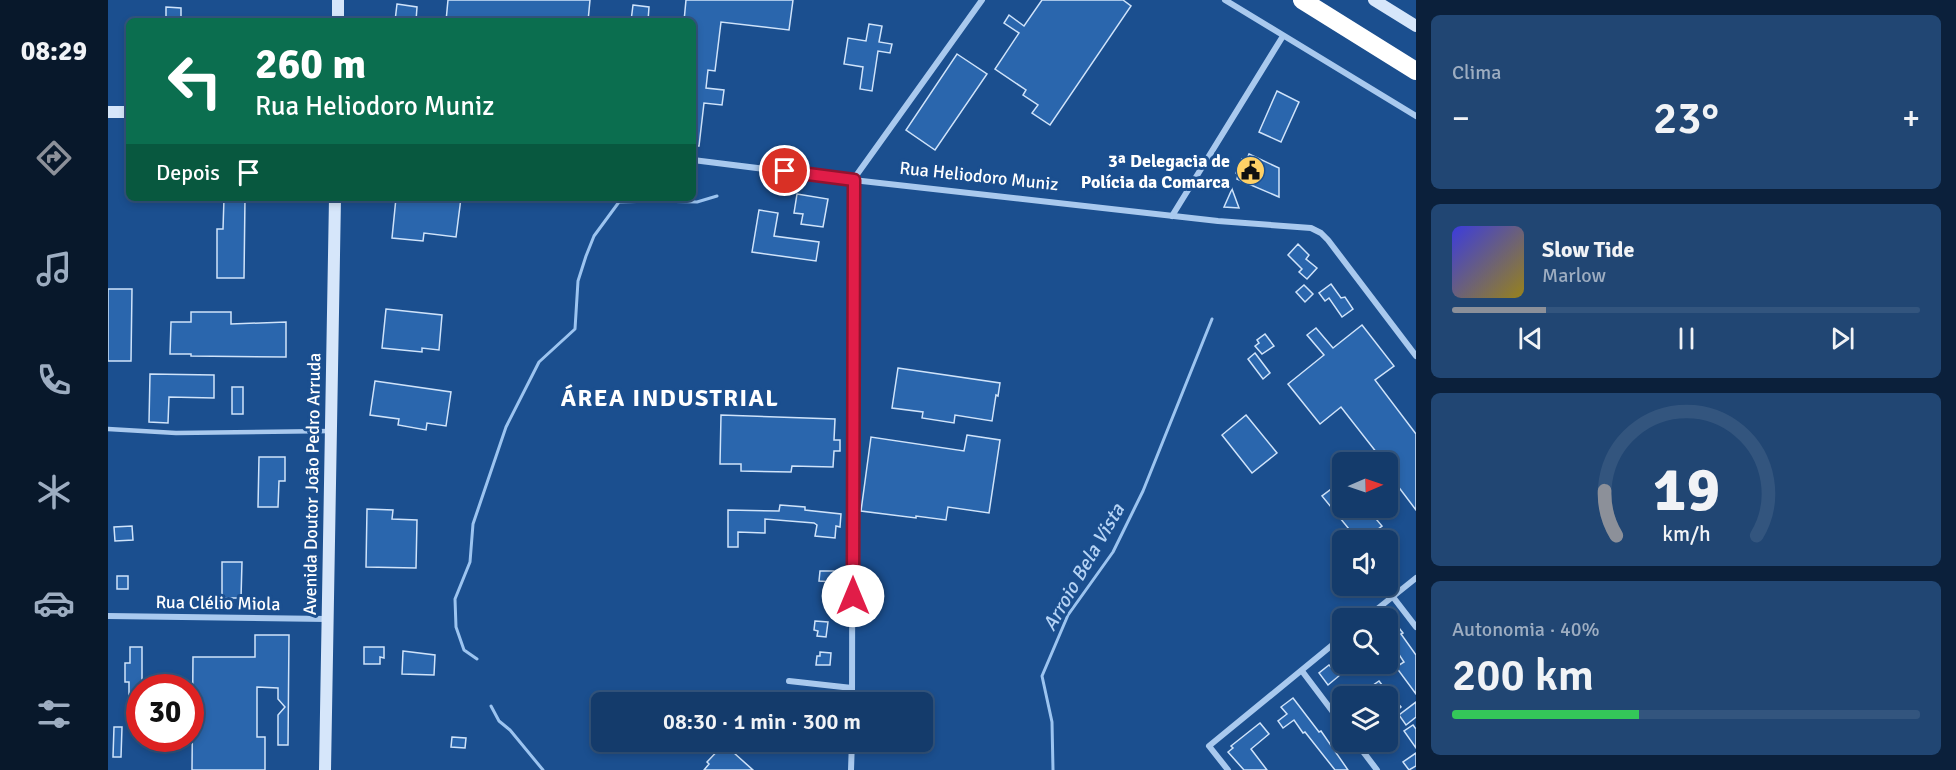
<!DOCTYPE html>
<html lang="pt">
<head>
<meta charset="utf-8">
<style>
  :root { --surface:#143b6b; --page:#214673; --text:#f1f3f6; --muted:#9dadc1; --line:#33557e; --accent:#8c9099 }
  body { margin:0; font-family:Signika,sans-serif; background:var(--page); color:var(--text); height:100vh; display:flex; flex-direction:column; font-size:22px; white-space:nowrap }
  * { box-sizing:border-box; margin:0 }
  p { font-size:20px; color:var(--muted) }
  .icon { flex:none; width:33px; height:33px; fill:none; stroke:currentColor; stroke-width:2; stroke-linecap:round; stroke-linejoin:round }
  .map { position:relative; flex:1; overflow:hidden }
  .sheet { display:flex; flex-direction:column; gap:15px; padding:15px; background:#0b203b; width:540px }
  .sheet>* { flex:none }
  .hud { position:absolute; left:18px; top:18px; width:570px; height:183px; border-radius:9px; box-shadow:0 3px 9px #0003,0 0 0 2px var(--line); background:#0b6e4f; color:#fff; overflow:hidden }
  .needle { width:39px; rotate:88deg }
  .tools { position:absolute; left:1224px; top:452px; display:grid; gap:12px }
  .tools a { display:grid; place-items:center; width:66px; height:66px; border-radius:9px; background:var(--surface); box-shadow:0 3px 9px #0003,0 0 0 2px var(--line); font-size:30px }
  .speed { position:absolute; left:18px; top:674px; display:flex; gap:12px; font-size:30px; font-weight:700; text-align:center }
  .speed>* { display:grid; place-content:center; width:78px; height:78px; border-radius:50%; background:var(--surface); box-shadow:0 3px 9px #0003,0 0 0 2px var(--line); line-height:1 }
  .speed .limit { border:9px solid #d22; background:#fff; color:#111 }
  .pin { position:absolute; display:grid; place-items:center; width:51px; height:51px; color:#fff; margin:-26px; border:3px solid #fff; border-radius:50%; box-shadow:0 2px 6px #0007 }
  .me { position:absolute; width:66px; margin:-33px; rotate:0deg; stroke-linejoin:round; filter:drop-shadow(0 0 4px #0008) }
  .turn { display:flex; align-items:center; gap:21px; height:126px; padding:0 30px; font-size:27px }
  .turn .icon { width:78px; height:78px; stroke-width:2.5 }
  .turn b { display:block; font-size:42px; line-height:51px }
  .then { display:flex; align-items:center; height:57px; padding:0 30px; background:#0003; gap:12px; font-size:22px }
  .big { font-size:45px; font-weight:600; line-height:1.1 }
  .sheet .tile { flex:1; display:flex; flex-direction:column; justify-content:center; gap:9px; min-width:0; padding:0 21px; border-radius:9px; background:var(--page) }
  .sheet .dial { align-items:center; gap:0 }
  .dial svg { height:156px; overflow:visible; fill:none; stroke:var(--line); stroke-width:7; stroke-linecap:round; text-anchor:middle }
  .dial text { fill:var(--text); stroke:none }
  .song { display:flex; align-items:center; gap:18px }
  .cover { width:72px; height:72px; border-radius:9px; background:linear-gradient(135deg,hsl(240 70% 55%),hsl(50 70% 35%)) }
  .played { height:6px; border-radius:3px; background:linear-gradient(90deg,var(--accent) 20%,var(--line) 20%) }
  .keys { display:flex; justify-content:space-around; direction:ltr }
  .heat { display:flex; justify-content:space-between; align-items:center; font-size:33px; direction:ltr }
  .charge { height:9px; border-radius:4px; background:linear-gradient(90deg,#34c759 40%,var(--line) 0) }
  .trip { position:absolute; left:483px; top:692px; width:342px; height:60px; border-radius:9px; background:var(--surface); box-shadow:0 3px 9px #0003,0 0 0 2px var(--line); font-weight:600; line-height:60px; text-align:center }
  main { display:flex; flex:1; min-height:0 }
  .tab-bar { display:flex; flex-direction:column; width:108px; justify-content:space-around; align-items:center; background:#08182b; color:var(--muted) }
  .tab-bar .icon { width:42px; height:42px }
  .tab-bar .selected { color:var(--accent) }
  .tab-bar b { font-size:27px; color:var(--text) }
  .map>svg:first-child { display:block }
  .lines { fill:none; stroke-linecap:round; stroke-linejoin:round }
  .stream { stroke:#9cc4f0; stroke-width:3 }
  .building { fill:#2a66ad; stroke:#cfe3fa; stroke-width:1.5 }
  .lane { stroke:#a9c9ee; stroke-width:4.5 }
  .street { stroke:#a9c9ee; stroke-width:6 }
  .secondary { stroke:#d6e6fa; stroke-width:12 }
  .highway { stroke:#fff; stroke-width:18 }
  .route-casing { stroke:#92132f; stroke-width:15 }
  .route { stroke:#e11d48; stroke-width:10 }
  .labels { text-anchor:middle; stroke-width:6; stroke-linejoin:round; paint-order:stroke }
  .poi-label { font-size:18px; font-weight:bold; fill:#fff; stroke:#1b4f8f; text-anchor:end }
  .street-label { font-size:18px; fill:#fff; stroke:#1b4f8f }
  .water-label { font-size:20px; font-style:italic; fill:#b5d3f5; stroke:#1b4f8f }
  .district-label { font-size:24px; font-weight:bold; letter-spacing:1.5px; fill:#fff; stroke:#1b4f8f }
</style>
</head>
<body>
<main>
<nav class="tab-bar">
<b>08:29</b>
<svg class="icon selected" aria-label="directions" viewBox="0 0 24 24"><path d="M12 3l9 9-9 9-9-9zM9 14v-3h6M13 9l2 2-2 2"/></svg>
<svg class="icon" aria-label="music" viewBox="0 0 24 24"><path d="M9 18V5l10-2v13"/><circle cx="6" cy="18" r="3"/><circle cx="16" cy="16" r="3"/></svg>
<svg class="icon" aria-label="phone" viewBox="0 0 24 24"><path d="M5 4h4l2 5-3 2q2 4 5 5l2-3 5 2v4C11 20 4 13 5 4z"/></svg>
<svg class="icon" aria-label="climate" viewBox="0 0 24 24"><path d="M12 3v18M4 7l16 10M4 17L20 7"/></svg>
<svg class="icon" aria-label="car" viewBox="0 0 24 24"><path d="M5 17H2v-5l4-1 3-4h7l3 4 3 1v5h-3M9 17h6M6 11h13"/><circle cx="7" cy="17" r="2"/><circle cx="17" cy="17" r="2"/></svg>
<svg class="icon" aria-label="filters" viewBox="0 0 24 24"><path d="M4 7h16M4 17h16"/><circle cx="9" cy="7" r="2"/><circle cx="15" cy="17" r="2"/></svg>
</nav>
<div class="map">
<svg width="1308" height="770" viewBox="0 0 1308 770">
  <rect width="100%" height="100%" fill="#1b4f8f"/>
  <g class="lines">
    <g class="stream">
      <path d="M 369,659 L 356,650 L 348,627 L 347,599 L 362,562 L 365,524 L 398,427 L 431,362 L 467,329 L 470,281 L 478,256 L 486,236 L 511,202 L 546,201 L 589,202 L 609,196"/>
      <path d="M 383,706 L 391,721 L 402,730 L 435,770"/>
      <path d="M 945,770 L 944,722 L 934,676 L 960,615 L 1005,552 L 1035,491 L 1104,319"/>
    </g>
  </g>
  <g class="building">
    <path d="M 340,0 L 482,0 L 480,21 L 338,21 Z"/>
    <path d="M 578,0 L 685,0 L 681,30 L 613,22 L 607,71 L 600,70 L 598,88 L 616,90 L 614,105 L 596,103 L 591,146 L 585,146 L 585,21 L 576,21 Z"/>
    <path d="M 934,0 L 1015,0 L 1023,6 L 942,125 L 924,113 L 930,105 L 915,95 L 918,90 L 887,69 L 911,33 L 896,23 L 901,15 L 916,26 Z"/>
    <path d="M 289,4 L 309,7 L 308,21 L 287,21 Z"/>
    <path d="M 525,5 L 541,7 L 540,21 L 523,21 Z"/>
    <path d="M 58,7 L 73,8 L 73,21 L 58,21 Z"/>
    <path d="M 761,24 L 774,26 L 771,42 L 784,44 L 782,53 L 770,51 L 764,91 L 752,89 L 755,67 L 736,64 L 740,38 L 758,41 Z"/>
    <path d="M 849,54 L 879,74 L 827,150 L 798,130 Z"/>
    <path d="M 1169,91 L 1191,102 L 1173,142 L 1151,132 Z"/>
    <path d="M 1141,154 L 1171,168 L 1171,197 L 1129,179 L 1130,175 L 1128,173 L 1134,159 L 1138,161 Z"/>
    <path d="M 1124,189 L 1131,208 L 1116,207 Z"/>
    <path d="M 689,194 L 720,199 L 715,227 L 693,224 L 695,214 L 686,213 Z"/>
    <path d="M 116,198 L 137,198 L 136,278 L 109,278 L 109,229 L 115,229 Z"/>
    <path d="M 288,198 L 353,198 L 348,237 L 316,233 L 315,241 L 284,238 Z"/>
    <path d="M 651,210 L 670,213 L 666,236 L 711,242 L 708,261 L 644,252 Z"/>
    <path d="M 1190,244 L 1201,255 L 1198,259 L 1209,268 L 1199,279 L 1191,272 L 1194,269 L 1180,255 Z"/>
    <path d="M 1223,284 L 1233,298 L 1237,297 L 1245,309 L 1234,317 L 1221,298 L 1217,301 L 1211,293 Z"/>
    <path d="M 1196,285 L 1205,294 L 1197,302 L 1188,292 Z"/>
    <path d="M 0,289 L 24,289 L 23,361 L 0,361 Z"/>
    <path d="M 278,309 L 334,315 L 331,350 L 314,348 L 314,352 L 274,348 Z"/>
    <path d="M 83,312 L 123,312 L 123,324 L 178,322 L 178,357 L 83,356 L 83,354 L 62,354 L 63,322 L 83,322 Z"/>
    <path d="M 1254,325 L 1286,366 L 1267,380 L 1308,434 L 1308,510 L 1280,473 L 1280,462 L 1276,462 L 1233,407 L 1212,424 L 1180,384 L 1216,355 L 1199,335 L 1208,328 L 1225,348 Z"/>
    <path d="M 1157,334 L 1166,346 L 1154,354 L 1147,346 L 1151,343 L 1149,340 Z"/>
    <path d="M 1147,353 L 1162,373 L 1155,379 L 1140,359 Z"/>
    <path d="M 790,368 L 892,383 L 890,396 L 888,395 L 884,421 L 847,415 L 846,423 L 814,418 L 815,412 L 784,408 Z"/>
    <path d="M 42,374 L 106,375 L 106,398 L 61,397 L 60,423 L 41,422 Z"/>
    <path d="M 267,381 L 343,392 L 338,426 L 319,423 L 318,430 L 290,425 L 291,419 L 262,415 Z"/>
    <rect x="124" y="387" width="11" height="27"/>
    <path d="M 613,415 L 727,419 L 726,440 L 732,440 L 732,451 L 726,451 L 725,467 L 684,466 L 683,472 L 633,471 L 633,464 L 612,464 Z"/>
    <path d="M 1138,415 L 1169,453 L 1144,473 L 1114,435 Z"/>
    <path d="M 859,435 L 892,440 L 881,513 L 840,507 L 838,520 L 808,516 L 808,518 L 753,511 L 763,437 L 856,451 Z"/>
    <path d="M 151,457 L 177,457 L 177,481 L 171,481 L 170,507 L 150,507 Z"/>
    <path d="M 1234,481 L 1234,507 L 1258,507 L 1274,526 L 1255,540 L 1250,540 L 1214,496 Z"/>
    <path d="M 672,505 L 697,507 L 697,510 L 733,514 L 732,527 L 728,526 L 727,538 L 707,536 L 709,525 L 706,523 L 657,519 L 657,533 L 630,532 L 630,547 L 620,547 L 620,510 L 671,511 Z"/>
    <path d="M 259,509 L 285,510 L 284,519 L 309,520 L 308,568 L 258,567 Z"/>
    <path d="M 24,526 L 25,540 L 7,541 L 6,527 Z"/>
    <path d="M 114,562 L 134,562 L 133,598 L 114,598 Z"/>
    <path d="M 712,571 L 726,571 L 726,582 L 711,581 Z"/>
    <rect x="9" y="576" width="11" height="13"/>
    <path d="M 1280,614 L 1295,633 L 1293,634 L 1308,655 L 1308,694 L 1288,667 L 1296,662 L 1280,638 Z"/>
    <path d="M 707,621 L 720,622 L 718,637 L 709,636 L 710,631 L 706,630 Z"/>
    <path d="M 147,635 L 181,635 L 180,745 L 170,745 L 170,715 L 177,707 L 170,699 L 170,688 L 149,687 L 149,737 L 157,737 L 157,770 L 84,770 L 85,657 L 147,657 Z"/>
    <path d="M 22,647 L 34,647 L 34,687 L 32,687 L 32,697 L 21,697 L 21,682 L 17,682 L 17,663 L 22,663 Z"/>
    <path d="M 256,647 L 276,647 L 276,658 L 272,657 L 272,664 L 256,664 Z"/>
    <path d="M 295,651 L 327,655 L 326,675 L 294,674 Z"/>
    <path d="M 712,652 L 723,653 L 722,665 L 708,665 L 709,656 L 712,656 Z"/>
    <path d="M 1221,665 L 1224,668 L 1226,667 L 1232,675 L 1220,685 L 1211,673 Z"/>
    <path d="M 1271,681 L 1278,690 L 1269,696 L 1237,696 L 1255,685 L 1258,690 Z"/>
    <path d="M 1280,692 L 1293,707 L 1280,718 Z"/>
    <path d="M 1185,698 L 1211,732 L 1213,731 L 1240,770 L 1227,770 L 1197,732 L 1195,733 L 1186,720 L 1175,728 L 1170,721 L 1179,714 L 1173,707 Z"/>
    <path d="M 1308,702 L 1308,717 L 1298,725 L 1291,715 Z"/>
    <path d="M 1152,723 L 1161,734 L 1143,749 L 1159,770 L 1136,770 L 1120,752 L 1125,748 L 1123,746 Z"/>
    <path d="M 1305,725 L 1308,729 L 1308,748 L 1296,731 Z"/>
    <path d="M 6,727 L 14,727 L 13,757 L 5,757 Z"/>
    <path d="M 344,737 L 358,738 L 357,748 L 343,747 Z"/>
    <path d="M 616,744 L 645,770 L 596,770 L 601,764 L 599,762 Z"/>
    <path d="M 1308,753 L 1308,766 L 1301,770 L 1295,762 Z"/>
  </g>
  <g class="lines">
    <path class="lane" d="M 0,429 L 68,433 L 223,431"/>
    <g class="street">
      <path d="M 1117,0 L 1308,116"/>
      <path d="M 585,160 L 745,180 L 1110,221 L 1203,228 L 1213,233 L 1220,240 L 1308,356"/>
      <path d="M 1064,216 L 1175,36"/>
      <path d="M 1285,597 L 1308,627"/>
      <path d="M 0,616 L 219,619"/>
      <path d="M 1258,618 L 1308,578"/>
      <path d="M 1194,671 L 1234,724"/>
      <path d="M 681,681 L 744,688"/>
      <path d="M 744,702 L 745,180 L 874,0"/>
      <path d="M 1247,741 L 1269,770"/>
      <path d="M 743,770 L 744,741"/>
      <path d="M 1120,770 L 1101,746 L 1234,637"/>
    </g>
    <g class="secondary">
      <path d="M 1266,0 L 1308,26"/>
      <path d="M 230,21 L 230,0"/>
      <path d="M 0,112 L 21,112"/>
      <path d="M 217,770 L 227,198"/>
    </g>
    <path class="highway" d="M 1194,0 L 1308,71"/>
  </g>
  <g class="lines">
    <defs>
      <path id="route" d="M 677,171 L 746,180 L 745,596"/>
    </defs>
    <use href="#route" class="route-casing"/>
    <use href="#route" class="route"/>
  </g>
  <defs>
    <symbol id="civic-disc" viewBox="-11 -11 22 22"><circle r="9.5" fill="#ffd166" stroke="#1b4f8f"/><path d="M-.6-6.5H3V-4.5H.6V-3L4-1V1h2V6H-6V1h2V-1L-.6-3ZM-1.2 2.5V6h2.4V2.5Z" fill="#111"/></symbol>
  </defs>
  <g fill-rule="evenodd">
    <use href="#civic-disc" x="1126" y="154" width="33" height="33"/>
  </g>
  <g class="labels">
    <g class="poi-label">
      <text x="1122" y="167">3ª Delegacia de<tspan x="1122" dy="21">Polícia da Comarca</tspan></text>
    </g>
    <g class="street-label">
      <text transform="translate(871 176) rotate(6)" y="6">Rua Heliodoro Muniz</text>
      <text transform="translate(204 484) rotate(-89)" y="6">Avenida Doutor João Pedro Arruda</text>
      <text transform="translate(110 603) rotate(1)" y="6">Rua Clélio Miola</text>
    </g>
    <g class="water-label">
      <text transform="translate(975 567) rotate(-60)" y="7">Arroio Bela Vista</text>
    </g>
    <g class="district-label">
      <text x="562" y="406">ÁREA INDUSTRIAL</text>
    </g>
  </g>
</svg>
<div class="tools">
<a><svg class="needle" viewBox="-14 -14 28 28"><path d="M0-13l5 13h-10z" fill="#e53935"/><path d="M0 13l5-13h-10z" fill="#9dadc1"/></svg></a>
<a><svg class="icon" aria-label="sound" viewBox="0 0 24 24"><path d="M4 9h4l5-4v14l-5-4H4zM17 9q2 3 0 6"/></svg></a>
<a><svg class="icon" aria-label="search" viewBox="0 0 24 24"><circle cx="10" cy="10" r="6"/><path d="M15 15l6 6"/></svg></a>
<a><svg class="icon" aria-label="layers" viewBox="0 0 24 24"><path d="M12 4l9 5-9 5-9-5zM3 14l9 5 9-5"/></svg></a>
</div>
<div class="speed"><div class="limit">30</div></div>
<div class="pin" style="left:677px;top:171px;background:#d93025"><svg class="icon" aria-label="arrive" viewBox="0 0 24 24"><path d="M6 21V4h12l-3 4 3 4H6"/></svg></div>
<svg class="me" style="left:745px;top:596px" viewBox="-20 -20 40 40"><circle r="19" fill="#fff"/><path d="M0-13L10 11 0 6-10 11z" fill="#e11d48"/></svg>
<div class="trip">08:30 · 1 min · 300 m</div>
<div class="hud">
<div class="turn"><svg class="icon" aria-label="left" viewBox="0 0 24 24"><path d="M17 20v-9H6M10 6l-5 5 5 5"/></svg><div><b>260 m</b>Rua Heliodoro Muniz</div></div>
<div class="then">Depois<svg class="icon" aria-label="arrive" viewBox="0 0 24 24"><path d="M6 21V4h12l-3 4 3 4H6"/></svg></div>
</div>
</div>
<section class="sheet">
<div class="tile"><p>Clima</p>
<div class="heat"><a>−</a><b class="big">23°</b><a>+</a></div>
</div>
<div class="tile">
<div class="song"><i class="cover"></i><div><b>Slow Tide</b><p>Marlow</p></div></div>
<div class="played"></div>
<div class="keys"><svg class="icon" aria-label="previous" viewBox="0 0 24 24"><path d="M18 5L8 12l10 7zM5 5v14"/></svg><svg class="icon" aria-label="pause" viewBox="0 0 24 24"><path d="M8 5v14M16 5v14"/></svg><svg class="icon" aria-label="next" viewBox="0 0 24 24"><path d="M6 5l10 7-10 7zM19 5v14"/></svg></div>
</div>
<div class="tile dial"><svg viewBox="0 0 100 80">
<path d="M14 69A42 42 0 1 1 86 69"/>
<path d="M14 69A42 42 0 0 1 8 46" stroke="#8c9099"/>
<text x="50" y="56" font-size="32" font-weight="700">19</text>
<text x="50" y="72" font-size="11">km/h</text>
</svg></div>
<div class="tile"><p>Autonomia · 40%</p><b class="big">200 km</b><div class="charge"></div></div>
</section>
</main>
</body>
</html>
